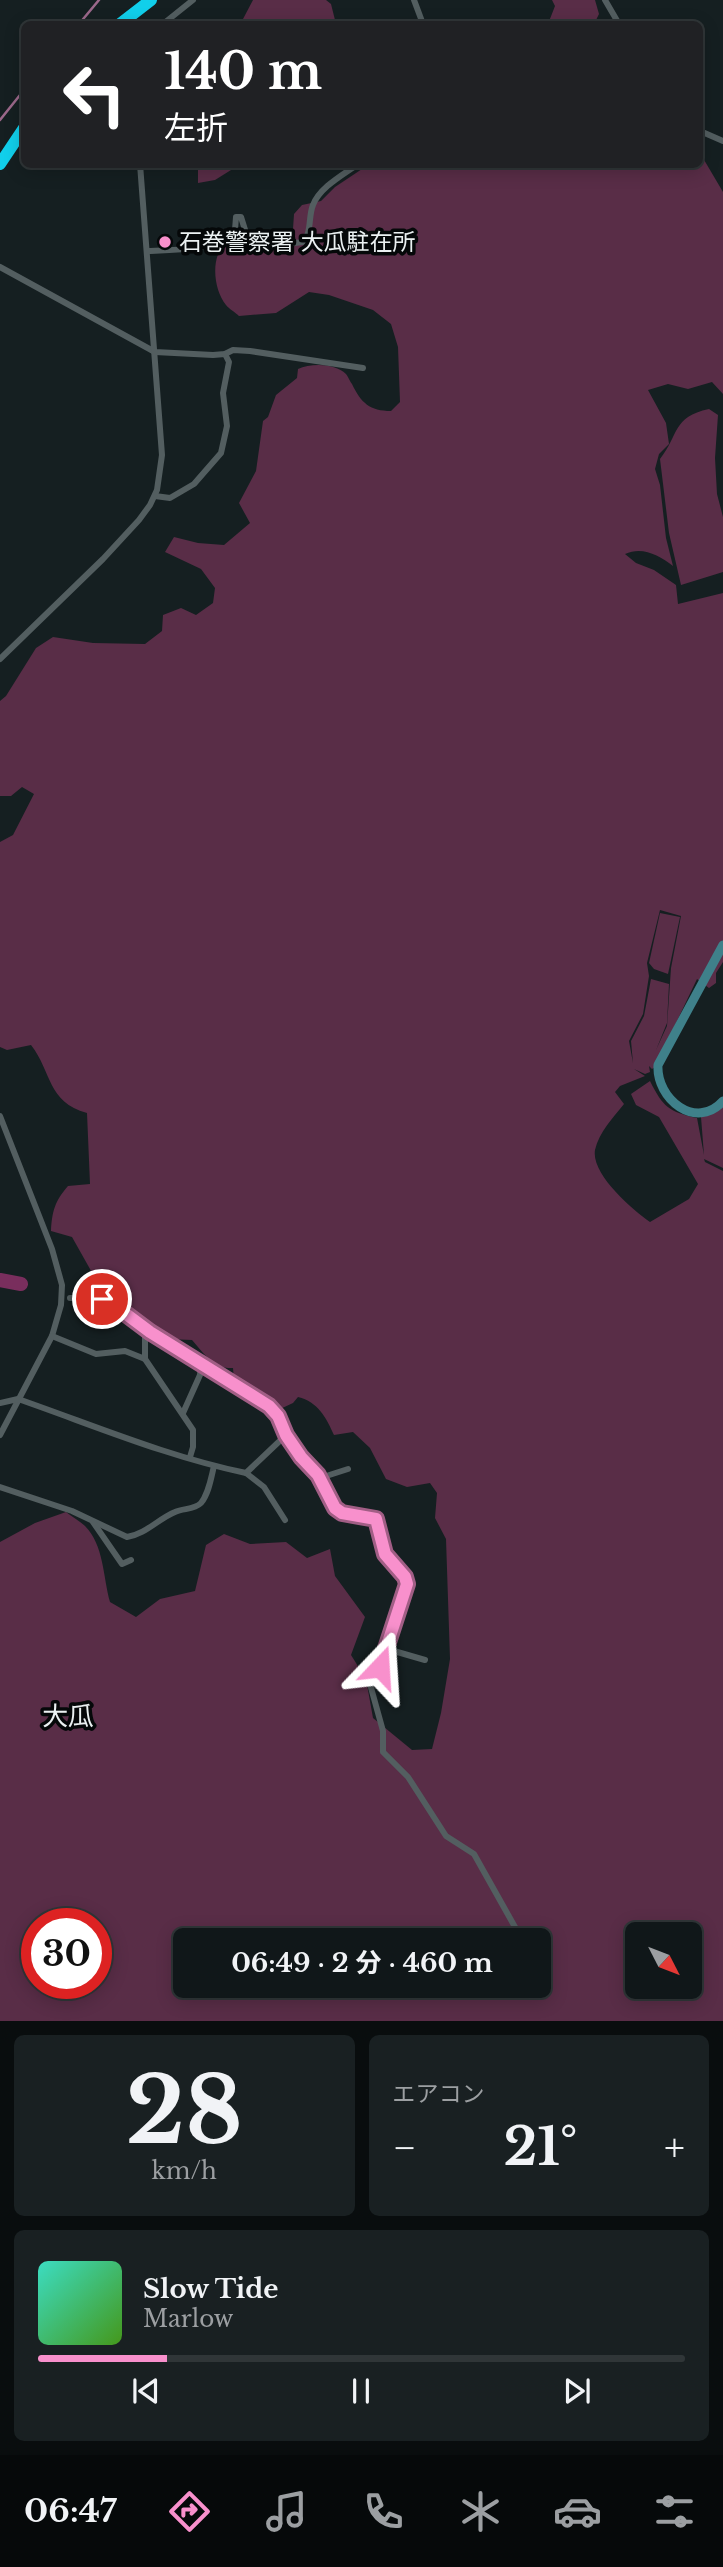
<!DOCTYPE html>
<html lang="ja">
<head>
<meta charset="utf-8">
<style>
  :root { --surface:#101719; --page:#192022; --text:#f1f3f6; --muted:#9c9fa2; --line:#303638; --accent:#f890cc }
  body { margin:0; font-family:"Libre Baskerville","Noto Sans JP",serif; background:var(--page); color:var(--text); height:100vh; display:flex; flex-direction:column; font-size:26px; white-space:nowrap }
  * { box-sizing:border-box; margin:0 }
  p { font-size:23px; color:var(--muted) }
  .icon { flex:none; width:38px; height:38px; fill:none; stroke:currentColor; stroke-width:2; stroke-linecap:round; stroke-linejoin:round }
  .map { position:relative; height:2021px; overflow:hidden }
  .details { display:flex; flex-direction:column; gap:14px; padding:14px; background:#090d0e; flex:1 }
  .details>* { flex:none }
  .hud { position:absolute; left:21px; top:21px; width:682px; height:147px; border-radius:10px; box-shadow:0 4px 18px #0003,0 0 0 2px var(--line); background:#202124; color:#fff; overflow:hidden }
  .needle { width:46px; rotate:132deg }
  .tools { position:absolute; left:625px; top:1922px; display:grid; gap:14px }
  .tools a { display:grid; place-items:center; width:77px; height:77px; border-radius:10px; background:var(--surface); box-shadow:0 4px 18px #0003,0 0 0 2px var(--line); font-size:35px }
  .speed { position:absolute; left:21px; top:1908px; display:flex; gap:14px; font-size:35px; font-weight:700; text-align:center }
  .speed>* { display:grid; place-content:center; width:91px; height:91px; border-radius:50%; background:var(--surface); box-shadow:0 4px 18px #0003,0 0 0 2px var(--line); line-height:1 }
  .speed .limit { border:10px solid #d22; background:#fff; color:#111 }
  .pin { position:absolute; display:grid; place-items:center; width:60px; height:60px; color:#fff; margin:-30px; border:4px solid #fff; border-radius:50%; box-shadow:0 2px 7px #0007 }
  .me { position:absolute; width:77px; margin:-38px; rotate:20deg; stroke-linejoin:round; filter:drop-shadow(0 0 5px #0008) }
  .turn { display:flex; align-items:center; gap:24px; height:147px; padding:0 28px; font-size:32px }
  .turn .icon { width:91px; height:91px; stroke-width:2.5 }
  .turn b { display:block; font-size:49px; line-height:60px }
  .big { font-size:52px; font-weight:700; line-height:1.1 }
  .details .tile { flex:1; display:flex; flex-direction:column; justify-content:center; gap:10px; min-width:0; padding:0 24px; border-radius:10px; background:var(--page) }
  .details .dial { align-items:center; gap:0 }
  .dial b { font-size:91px; line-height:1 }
  .song { display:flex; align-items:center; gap:21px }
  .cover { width:84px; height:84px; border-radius:10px; background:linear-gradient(135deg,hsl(170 70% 55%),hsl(100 70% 35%)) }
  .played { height:7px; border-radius:4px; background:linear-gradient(90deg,var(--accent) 20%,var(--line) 20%) }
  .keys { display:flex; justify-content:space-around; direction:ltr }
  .heat { display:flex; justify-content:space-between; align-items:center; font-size:38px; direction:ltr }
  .details .tiles { flex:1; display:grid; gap:14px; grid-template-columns:1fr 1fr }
  .tile:last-child { grid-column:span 2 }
  .trip { position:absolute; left:173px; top:1928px; width:378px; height:70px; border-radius:10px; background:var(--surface); box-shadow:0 4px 18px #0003,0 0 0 2px var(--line); font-weight:700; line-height:70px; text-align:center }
  .tab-bar { display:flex; height:112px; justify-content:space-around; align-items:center; background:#06090a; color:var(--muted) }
  .tab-bar .icon { width:49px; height:49px }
  .tab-bar .selected { color:var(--accent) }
  .tab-bar b { font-size:32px; color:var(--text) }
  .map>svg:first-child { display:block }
  .green { fill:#592d47; fill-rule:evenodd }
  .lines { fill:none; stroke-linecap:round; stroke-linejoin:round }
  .stream { stroke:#9b688a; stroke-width:2.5 }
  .river { stroke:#792e5d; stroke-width:14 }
  .street { stroke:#535e60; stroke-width:6 }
  .secondary { stroke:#3f808a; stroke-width:9 }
  .highway { stroke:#11cfeb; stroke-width:12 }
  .route-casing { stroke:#a15e85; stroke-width:18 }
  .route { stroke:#f890cc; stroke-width:12 }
  .poi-dot { fill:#f890cc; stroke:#050809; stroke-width:2.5 }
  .labels { text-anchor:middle; stroke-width:7; stroke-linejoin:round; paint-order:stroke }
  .poi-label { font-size:23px; fill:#ebf1f2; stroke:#050809; text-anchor:start }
  .quarter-label { font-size:26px; fill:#ebf1f2; stroke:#050809 }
</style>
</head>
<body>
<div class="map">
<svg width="723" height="2021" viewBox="0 0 723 2021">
  <rect width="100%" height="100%" fill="#151f21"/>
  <g class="green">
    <path d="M 253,0 L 326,0 L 331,4 L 336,24 L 236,24 L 243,19 Z"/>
    <path d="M 552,0 L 595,0 L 599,14 L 594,24 L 548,24 L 555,6 Z"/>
    <path d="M 700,153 L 723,192 L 723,394 L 712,382 L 688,389 L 668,384 L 648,390 L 666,423 L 669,444 L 659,454 L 655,469 L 660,485 L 666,538 L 673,566 C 659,555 642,546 625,554 L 636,563 L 654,570 L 676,585 L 678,604 L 723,593 L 723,962 L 716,973 L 716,983 L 709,988 L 697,979 L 655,1067 L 652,1069 L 649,1066 L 650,1072 L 645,1074 L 634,1069 L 645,1076 L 620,1086 L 615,1092 L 624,1104 C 613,1118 599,1132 595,1150 C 591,1174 632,1209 650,1222 L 689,1199 L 698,1184 L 659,1117 L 636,1105 L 631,1094 L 650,1081 C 663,1107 669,1112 697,1118 L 704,1155 L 701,1117 L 723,1107 L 723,1168 L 704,1159 L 705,1162 L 723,1171 L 723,2021 L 0,2021 L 0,1542 L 35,1523 L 66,1512 C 72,1517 80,1521 85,1526 C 104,1545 103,1577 110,1602 L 136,1617 L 160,1599 L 195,1591 L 206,1545 L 224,1534 L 250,1544 L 286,1542 L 307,1558 L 330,1549 L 335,1576 L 365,1617 L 351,1655 L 366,1679 L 373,1718 L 412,1750 L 432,1749 L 441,1713 L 450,1659 L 446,1539 L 435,1518 L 437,1493 L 430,1483 L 407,1487 L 386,1479 L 370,1448 L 353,1432 L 334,1435 C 326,1417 318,1402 298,1397 L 293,1403 L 278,1410 L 234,1380 L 233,1368 C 214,1369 204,1354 192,1340 L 168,1339 L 116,1300 L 96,1291 L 99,1285 L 72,1237 L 51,1231 C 52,1211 55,1201 68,1186 L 90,1184 L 87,1113 C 47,1102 52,1072 31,1045 L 7,1050 L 0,1047 L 0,842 L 13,835 L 34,794 L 22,787 L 11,796 L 0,796 L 0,701 L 6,696 L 36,648 L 53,637 L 93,643 L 145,644 L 162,631 L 163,615 L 181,608 L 196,615 L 213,603 L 215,588 L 201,569 L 165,552 L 174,537 L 198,543 L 224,545 L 250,523 L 239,503 L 256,471 L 263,421 L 268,417 L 276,395 L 297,378 L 298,369 C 311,363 335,363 346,374 C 347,375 351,383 352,384 C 361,403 370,411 391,411 L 400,402 L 398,347 L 391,324 L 373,310 L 329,295 L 309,292 L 276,313 L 239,316 C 235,312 229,309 226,305 C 212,288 209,248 233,238 C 248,232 266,239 281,242 L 293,229 L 294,214 L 302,205 L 321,201 L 335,187 L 368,165 L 700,164 ZM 660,910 L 681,916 L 671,968 L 667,1026 L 656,1050 L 667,1023 L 669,984 L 651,979 L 644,1016 L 631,1041 L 633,1063 L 629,1041 L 643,1014 L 649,976 L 647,963 ZM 37,1923 L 96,1923 L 96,1983 L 37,1983 ZM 637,1934 L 690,1934 L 690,1986 L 637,1986 ZM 186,1941 L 539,1941 L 539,1986 L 186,1986 Z"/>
    <path d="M 198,165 L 231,165 L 231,170 L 215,180 L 198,183 Z"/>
    <path d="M 709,409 L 718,415 L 715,458 L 717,494 L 723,517 L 723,572 L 681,585 L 669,533 L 660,459 C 679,435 672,417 709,409 Z"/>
    <path d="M 660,913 L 680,917 L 668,974 L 654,969 L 649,963 Z"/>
  </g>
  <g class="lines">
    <g class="stream">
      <path d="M 79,24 L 99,0"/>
      <path d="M 0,120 L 24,90"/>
    </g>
    <path class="river" d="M 0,1280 L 21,1284"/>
    <g class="street">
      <path d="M 414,0 L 423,24"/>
      <path d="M 605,0 L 619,24"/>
      <path d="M 163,24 L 193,0"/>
      <path d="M 700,131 L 723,141"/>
      <path d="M 147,251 C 171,250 220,251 235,230 L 236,217 L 241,217 L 246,233 L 260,247 L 303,242 C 312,233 308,217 313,205 C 320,187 343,175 358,164"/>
      <path d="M 0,267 L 155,352 L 213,355 L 225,354 L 233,350 L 250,351 L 363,368"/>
      <path d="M 155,496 L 170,498 L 194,484 L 221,453 L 227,426 L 223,393 L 229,362 L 225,354"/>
      <path d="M 0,659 L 103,559 L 139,520 L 150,505 L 157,490 L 162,455 L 140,164"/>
      <path d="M 0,1116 L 52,1249 L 62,1285 L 61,1305 L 52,1336 L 0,1435"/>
      <path d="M 70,1298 L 94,1298 L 110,1302 L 150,1332 L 269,1406 L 278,1416 L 286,1435 L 301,1457 L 324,1484 L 335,1508 L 342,1513 L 376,1519 L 385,1554 L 405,1577 L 407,1584 L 388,1646 L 370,1684 L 383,1731 L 383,1752 L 408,1777 L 446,1836 L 474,1854 L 520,1936"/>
      <path d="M 52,1336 L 96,1354 L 125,1351 L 145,1359 L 193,1430 L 193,1447 L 190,1457"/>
      <path d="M 145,1359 L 145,1329"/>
      <path d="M 0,1403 L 18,1399 C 93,1425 168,1457 246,1473 L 286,1435"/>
      <path d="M 183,1413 L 200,1375 L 201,1363"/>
      <path d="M 246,1473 L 264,1487 L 285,1520"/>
      <path d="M 320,1478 L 348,1469"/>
      <path d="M 0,1487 L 72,1511 L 127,1537 C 146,1534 158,1519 175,1512 C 184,1508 194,1510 201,1503 C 209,1493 211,1478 214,1466"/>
      <path d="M 93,1522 L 122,1564 L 131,1560"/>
      <path d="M 387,1649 L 425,1660"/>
    </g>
    <path class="secondary" d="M 723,945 L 658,1065 C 656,1099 696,1131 723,1101"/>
    <g class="highway">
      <path d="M 120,24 L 151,0"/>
      <path d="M 0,164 L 24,128"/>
    </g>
  </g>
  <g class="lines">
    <defs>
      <path id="route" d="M 102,1299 L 110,1302 L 150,1332 L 269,1406 L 278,1416 L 286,1435 L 301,1457 L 318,1475 L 335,1508 L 342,1513 L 376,1519 L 385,1554 L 405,1577 L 407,1584 L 380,1667"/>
    </defs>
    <use href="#route" class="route-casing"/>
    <use href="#route" class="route"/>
  </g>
  <circle class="poi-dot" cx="165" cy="242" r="7"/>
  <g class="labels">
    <g class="poi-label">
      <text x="179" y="250">石巻警察署 大瓜駐在所</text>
    </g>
    <g class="quarter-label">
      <text x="68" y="1725">大瓜</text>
    </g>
  </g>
</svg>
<div class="tools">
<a><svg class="needle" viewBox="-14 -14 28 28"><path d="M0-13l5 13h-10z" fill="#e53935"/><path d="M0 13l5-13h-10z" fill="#9c9fa2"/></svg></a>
</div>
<div class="speed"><div class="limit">30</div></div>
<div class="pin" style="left:102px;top:1299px;background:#d93025"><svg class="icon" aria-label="arrive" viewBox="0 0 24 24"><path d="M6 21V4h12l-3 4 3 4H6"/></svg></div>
<svg class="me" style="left:380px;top:1667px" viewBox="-20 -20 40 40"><path d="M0-17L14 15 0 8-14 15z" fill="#f890cc" stroke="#fff" stroke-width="4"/></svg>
<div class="trip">06:49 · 2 分 · 460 m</div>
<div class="hud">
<div class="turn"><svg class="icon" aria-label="left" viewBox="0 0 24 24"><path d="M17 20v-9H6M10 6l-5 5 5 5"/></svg><div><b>140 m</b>左折</div></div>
</div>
</div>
<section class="details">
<div class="tiles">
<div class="tile dial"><b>28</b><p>km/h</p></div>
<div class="tile"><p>エアコン</p>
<div class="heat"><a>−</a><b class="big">21°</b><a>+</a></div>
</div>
<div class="tile">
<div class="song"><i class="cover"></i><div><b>Slow Tide</b><p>Marlow</p></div></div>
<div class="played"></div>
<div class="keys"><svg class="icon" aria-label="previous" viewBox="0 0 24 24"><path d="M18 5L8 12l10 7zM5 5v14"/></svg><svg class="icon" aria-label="pause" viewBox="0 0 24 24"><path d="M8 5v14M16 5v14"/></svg><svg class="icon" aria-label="next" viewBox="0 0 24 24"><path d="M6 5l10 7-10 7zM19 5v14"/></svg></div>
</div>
</div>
</section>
<nav class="tab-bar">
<b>06:47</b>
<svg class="icon selected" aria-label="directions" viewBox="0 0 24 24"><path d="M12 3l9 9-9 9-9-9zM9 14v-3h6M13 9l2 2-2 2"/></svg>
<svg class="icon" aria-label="music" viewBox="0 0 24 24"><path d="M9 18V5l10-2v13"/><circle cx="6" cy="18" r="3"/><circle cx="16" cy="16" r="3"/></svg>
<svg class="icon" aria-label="phone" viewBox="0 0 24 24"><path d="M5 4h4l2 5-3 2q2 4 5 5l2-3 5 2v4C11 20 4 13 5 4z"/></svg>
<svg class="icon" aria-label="climate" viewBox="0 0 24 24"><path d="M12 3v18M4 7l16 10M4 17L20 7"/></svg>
<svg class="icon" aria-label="car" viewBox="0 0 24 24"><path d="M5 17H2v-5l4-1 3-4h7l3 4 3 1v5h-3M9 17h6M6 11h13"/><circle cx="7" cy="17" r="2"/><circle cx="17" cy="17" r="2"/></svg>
<svg class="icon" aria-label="filters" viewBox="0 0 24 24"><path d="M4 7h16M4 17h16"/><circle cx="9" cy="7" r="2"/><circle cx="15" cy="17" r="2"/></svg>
</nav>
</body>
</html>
